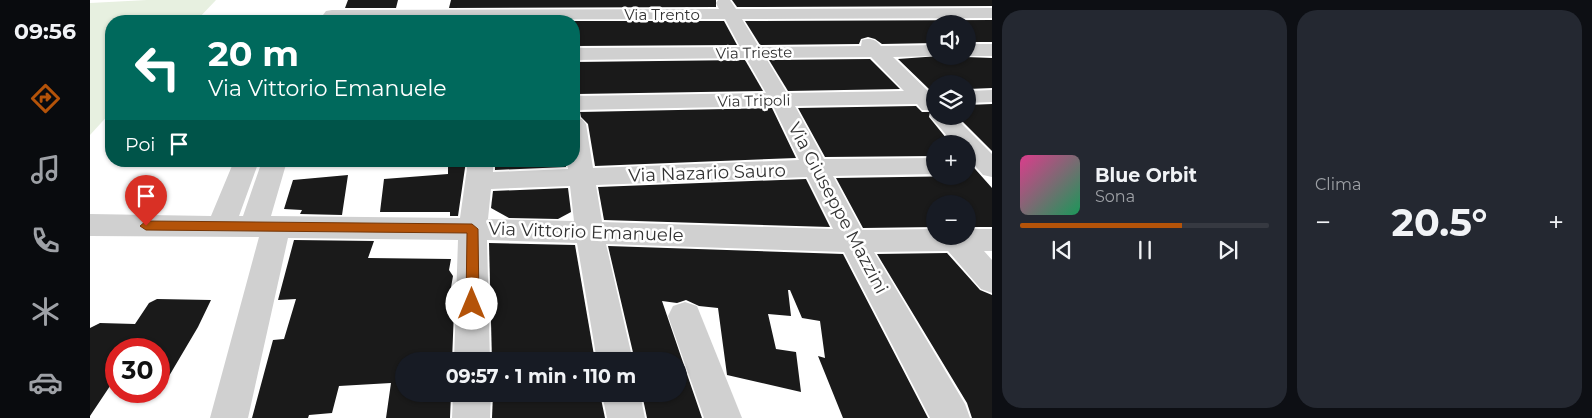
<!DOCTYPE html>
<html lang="it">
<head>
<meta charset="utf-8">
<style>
  :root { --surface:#171b24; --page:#242831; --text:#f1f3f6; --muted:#9ea1a6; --line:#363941; --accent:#b45309 }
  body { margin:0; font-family:Montserrat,sans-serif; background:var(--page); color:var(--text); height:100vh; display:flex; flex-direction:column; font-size:19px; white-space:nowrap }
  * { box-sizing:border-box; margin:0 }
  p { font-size:16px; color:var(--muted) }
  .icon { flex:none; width:28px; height:28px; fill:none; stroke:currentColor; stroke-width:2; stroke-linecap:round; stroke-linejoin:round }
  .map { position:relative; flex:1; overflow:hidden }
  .details { display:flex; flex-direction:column; gap:10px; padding:10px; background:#0d0f14; width:600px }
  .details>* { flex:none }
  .banner { position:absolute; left:15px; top:15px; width:475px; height:152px; border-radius:20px; box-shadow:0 1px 4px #0004; background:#00695c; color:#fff; overflow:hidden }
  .fabs { position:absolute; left:836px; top:15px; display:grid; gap:10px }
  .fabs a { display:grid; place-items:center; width:50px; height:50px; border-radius:50%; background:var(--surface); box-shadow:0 1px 4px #0004; font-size:25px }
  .speed { position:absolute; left:15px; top:338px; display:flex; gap:10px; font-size:25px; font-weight:700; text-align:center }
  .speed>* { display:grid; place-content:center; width:65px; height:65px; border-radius:50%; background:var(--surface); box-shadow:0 1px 4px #0004; line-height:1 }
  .speed .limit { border:8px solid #d22; background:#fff; color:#111 }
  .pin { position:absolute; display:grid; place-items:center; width:42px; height:42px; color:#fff; margin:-51px -21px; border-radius:50% 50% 50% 0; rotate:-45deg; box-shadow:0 0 5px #0007 }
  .pin .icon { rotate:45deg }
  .me { position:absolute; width:55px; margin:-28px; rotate:0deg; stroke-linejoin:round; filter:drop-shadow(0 0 4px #0008) }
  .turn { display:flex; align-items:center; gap:18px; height:105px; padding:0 20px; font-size:22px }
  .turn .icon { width:65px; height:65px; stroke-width:2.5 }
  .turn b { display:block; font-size:35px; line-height:42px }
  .then { display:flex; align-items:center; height:48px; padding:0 20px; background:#0003; gap:10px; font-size:19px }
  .big { font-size:38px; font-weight:700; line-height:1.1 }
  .details .widget { flex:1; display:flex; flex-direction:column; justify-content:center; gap:8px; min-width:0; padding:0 18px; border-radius:20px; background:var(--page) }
  .song { display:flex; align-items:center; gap:15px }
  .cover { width:60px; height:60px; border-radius:8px; background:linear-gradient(135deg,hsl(330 70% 55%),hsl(150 70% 35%)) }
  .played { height:5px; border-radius:2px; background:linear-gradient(90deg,var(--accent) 65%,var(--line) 65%) }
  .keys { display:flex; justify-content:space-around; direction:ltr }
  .heat { display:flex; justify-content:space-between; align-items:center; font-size:28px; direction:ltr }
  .details .tiles { flex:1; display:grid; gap:10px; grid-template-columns:repeat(2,1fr) }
  .trip { position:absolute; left:305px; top:352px; width:292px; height:50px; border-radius:25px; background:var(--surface); box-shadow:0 1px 4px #0004; font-weight:700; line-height:50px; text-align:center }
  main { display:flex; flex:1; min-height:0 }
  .dock { display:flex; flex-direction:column; width:90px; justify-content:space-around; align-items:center; background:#090b0e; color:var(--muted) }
  .dock .icon { width:35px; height:35px }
  .dock .active { color:var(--accent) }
  .dock b { font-size:22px; color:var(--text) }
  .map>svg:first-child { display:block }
  .green { fill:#e7f0e0 }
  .building { fill:#1a1a1a }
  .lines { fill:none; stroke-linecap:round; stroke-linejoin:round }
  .minor { fill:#d0d0d0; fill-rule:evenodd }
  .route { fill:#b45309; stroke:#753606 }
  .labels { text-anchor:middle; stroke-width:5; stroke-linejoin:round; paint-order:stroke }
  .far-street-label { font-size:15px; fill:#333; stroke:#fff }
  .street-label { font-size:18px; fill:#333; stroke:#fff }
</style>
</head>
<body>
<main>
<nav class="dock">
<b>09:56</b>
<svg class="icon active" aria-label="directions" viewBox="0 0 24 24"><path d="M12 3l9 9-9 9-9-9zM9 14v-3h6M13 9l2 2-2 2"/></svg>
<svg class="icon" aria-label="music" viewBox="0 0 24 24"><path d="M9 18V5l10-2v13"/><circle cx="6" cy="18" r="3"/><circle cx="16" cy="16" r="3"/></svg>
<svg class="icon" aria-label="phone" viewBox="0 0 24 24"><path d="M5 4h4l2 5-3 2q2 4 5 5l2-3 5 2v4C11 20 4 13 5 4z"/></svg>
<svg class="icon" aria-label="climate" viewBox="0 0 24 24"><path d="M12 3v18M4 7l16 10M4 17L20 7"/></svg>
<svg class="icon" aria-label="car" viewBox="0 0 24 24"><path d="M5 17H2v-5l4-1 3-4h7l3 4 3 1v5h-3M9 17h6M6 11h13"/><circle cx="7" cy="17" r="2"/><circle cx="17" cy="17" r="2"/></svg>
</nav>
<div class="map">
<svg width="902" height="418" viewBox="0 0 902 418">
  <rect width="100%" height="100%" fill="#fff"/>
  <path class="green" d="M 57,0 L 126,0 L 106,21 L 21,21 L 21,112 L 0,135 L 0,3 Z"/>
  <g class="building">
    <path d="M 258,0 L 308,0 L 306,8 L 255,8 Z"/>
    <path d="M 361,0 L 626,0 L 626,7 L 359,8 Z"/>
    <path d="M 642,0 L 902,0 L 902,6 L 647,7 Z"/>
    <path d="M 902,20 L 902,42 L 878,42 L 878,24 L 845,24 L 845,43 L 792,44 L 785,39 L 778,37 L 771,39 L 769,44 L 670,45 L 655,21 Z"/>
    <path d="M 484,21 L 634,21 L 647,45 L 484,46 Z"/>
    <path d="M 849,56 L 902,58 L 902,88 L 878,89 L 878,84 L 845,84 L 845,89 L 839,89 L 808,59 Z"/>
    <path d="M 780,59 L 810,89 L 698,91 L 679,60 Z"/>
    <path d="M 655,60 L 673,91 L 487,94 L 484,80 L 484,62 Z"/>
    <path d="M 902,104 L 902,151 L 867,116 L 878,116 L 878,105 Z"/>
    <path d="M 826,106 L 832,112 L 840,112 L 839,117 L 861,144 L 845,144 L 845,156 L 735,157 L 708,108 Z"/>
    <path d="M 682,108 L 706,158 L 505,166 L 498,124 L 491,117 L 490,112 Z"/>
    <path d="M 358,161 L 376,161 L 368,216 L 360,216 L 360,212 L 290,212 L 294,179 L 358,174 Z"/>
    <path d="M 405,161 L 475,161 L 476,167 L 405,170 Z"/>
    <path d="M 878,161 L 902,188 L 902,227 L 878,227 L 878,204 L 845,204 L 845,227 L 773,228 L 746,178 L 878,176 Z"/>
    <path d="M 258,175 L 252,215 L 210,214 L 212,210 L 194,209 L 203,180 Z"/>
    <path d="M 716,179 L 740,227 L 514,220 L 508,187 Z"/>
    <path d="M 478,188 L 481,212 L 468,219 L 419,218 L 401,208 L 403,191 Z"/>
    <path d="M 204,240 L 284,241 L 278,258 L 361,259 L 359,270 L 363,276 L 357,311 L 364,310 L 362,361 L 314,361 L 314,394 L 361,394 L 360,418 L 296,418 L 301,383 L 249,386 L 242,413 L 219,415 L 218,418 L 162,418 L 183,340 L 194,339 L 206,299 L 188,300 Z"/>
    <path d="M 399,243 L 485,245 L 505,361 L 402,361 Z"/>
    <path d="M 518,246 L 753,254 L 838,418 L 753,418 L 728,356 L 735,358 L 730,321 L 712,318 L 700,290 L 698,290 L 701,316 L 678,314 L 686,349 L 706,352 L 711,392 L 637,375 L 628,308 L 609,306 L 596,300 L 587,303 L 572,301 L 612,418 L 557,418 L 552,394 L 589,394 L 589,361 L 545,361 Z"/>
    <path d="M 857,253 L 890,290 L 902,295 L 902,418 L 882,418 L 877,403 L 787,254 Z"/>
    <path d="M 67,299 L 121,300 L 108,327 L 69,393 L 69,349 L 26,349 L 26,377 L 0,416 L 0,328 L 10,323 L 45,324 L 59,303 Z"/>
    <path d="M 403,394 L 510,394 L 515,418 L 402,418 Z"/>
  </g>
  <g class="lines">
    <g class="minor">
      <path d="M 628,0 L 640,0 L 646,9 L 902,8 L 902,18 L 652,19 L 669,47 L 771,46 L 772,40 C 781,38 785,39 791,46 L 845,45 L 845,56 L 847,56 L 803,57 L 838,91 L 845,91 L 845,110 L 832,110 L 827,104 L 705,106 L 734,159 L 845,158 L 845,174 L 743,176 L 772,230 L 845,229 L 845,236 L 878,236 L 878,229 L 902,229 L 902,251 L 894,251 L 902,260 L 902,293 L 891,289 L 858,251 L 784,252 L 875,404 L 880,418 L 840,418 L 754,252 L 516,244 L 543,361 L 507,361 L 487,243 L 397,240 L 400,361 L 364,361 L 368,240 L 198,238 L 158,418 L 120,418 L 169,237 L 0,236 L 0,214 L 121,216 L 144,161 L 169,161 L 149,216 L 153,216 L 172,161 L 197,161 L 181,216 L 370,218 L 378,161 L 403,161 L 403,172 L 478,169 L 477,161 L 484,161 L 484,117 L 492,119 L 496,124 L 503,168 L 709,160 L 683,106 L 484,110 L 484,96 L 676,93 L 656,58 L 484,60 L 484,48 L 650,47 L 635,19 L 242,20 L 236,19 L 233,15 L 236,11 L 242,10 L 629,9 L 626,3 ZM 781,57 L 814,91 L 697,93 L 676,58 ZM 717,177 L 743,229 L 512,222 L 506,185 ZM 480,186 L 484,221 L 398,219 L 401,189 Z"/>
      <rect x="878" y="44" width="24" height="12"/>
      <path d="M 902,90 L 902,102 L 878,103 L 878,91 Z"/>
      <path d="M 843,111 L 845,111 L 845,116 L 864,116 L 902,154 L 902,177 L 893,175 L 878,158 L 878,144 L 864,144 L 840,116 Z"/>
      <path d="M 595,302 L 607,306 L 652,418 L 614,418 L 578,316 L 583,306 Z"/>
      <path d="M 363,394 L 401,394 L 400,418 L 362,418 Z"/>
      <path d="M 512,394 L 550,394 L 555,418 L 517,418 Z"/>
    </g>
  </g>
  <path class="route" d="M 56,221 L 382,224 L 388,229 L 389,304 L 387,309 L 378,309 L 376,304 L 377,233 L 56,230 L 50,226 Z"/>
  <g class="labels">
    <g class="far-street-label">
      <text x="572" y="20">Via Trento</text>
      <text transform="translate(664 53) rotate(-1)" y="5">Via Trieste</text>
      <text transform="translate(664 101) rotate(-1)" y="5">Via Tripoli</text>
    </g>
    <g class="street-label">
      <text transform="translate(617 173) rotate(-2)" y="6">Via Nazario Sauro</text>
      <text transform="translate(748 208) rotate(62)" y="6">Via Giuseppe Mazzini</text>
      <text transform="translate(496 232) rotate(2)" y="6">Via Vittorio Emanuele</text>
    </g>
  </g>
</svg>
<div class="fabs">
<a><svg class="icon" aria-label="sound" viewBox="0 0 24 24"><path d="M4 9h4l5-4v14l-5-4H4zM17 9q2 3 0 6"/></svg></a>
<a><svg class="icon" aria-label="layers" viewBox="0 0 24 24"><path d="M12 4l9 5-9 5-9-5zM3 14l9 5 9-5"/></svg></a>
<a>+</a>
<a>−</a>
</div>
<div class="speed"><div class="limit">30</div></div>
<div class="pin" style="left:56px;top:226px;background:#d93025"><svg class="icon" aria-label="arrive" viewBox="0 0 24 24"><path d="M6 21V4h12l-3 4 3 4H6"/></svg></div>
<svg class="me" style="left:382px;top:304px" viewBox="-20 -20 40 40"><circle r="19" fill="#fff"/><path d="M0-13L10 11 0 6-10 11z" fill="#b45309"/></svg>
<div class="trip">09:57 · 1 min · 110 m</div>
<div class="banner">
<div class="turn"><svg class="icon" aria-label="left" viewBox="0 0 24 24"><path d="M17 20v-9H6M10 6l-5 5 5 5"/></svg><div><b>20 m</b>Via Vittorio Emanuele</div></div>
<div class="then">Poi<svg class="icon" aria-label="arrive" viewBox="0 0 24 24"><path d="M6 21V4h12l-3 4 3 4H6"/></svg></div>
</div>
</div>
<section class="details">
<div class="tiles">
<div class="widget">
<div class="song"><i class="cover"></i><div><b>Blue Orbit</b><p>Sona</p></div></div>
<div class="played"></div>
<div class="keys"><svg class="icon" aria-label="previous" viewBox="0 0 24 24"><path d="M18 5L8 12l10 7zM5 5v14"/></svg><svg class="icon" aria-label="pause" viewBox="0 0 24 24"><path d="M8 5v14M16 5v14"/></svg><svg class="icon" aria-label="next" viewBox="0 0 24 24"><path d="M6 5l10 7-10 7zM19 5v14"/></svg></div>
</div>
<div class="widget"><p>Clima</p>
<div class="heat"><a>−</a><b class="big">20.5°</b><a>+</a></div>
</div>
</div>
</section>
</main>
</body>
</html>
